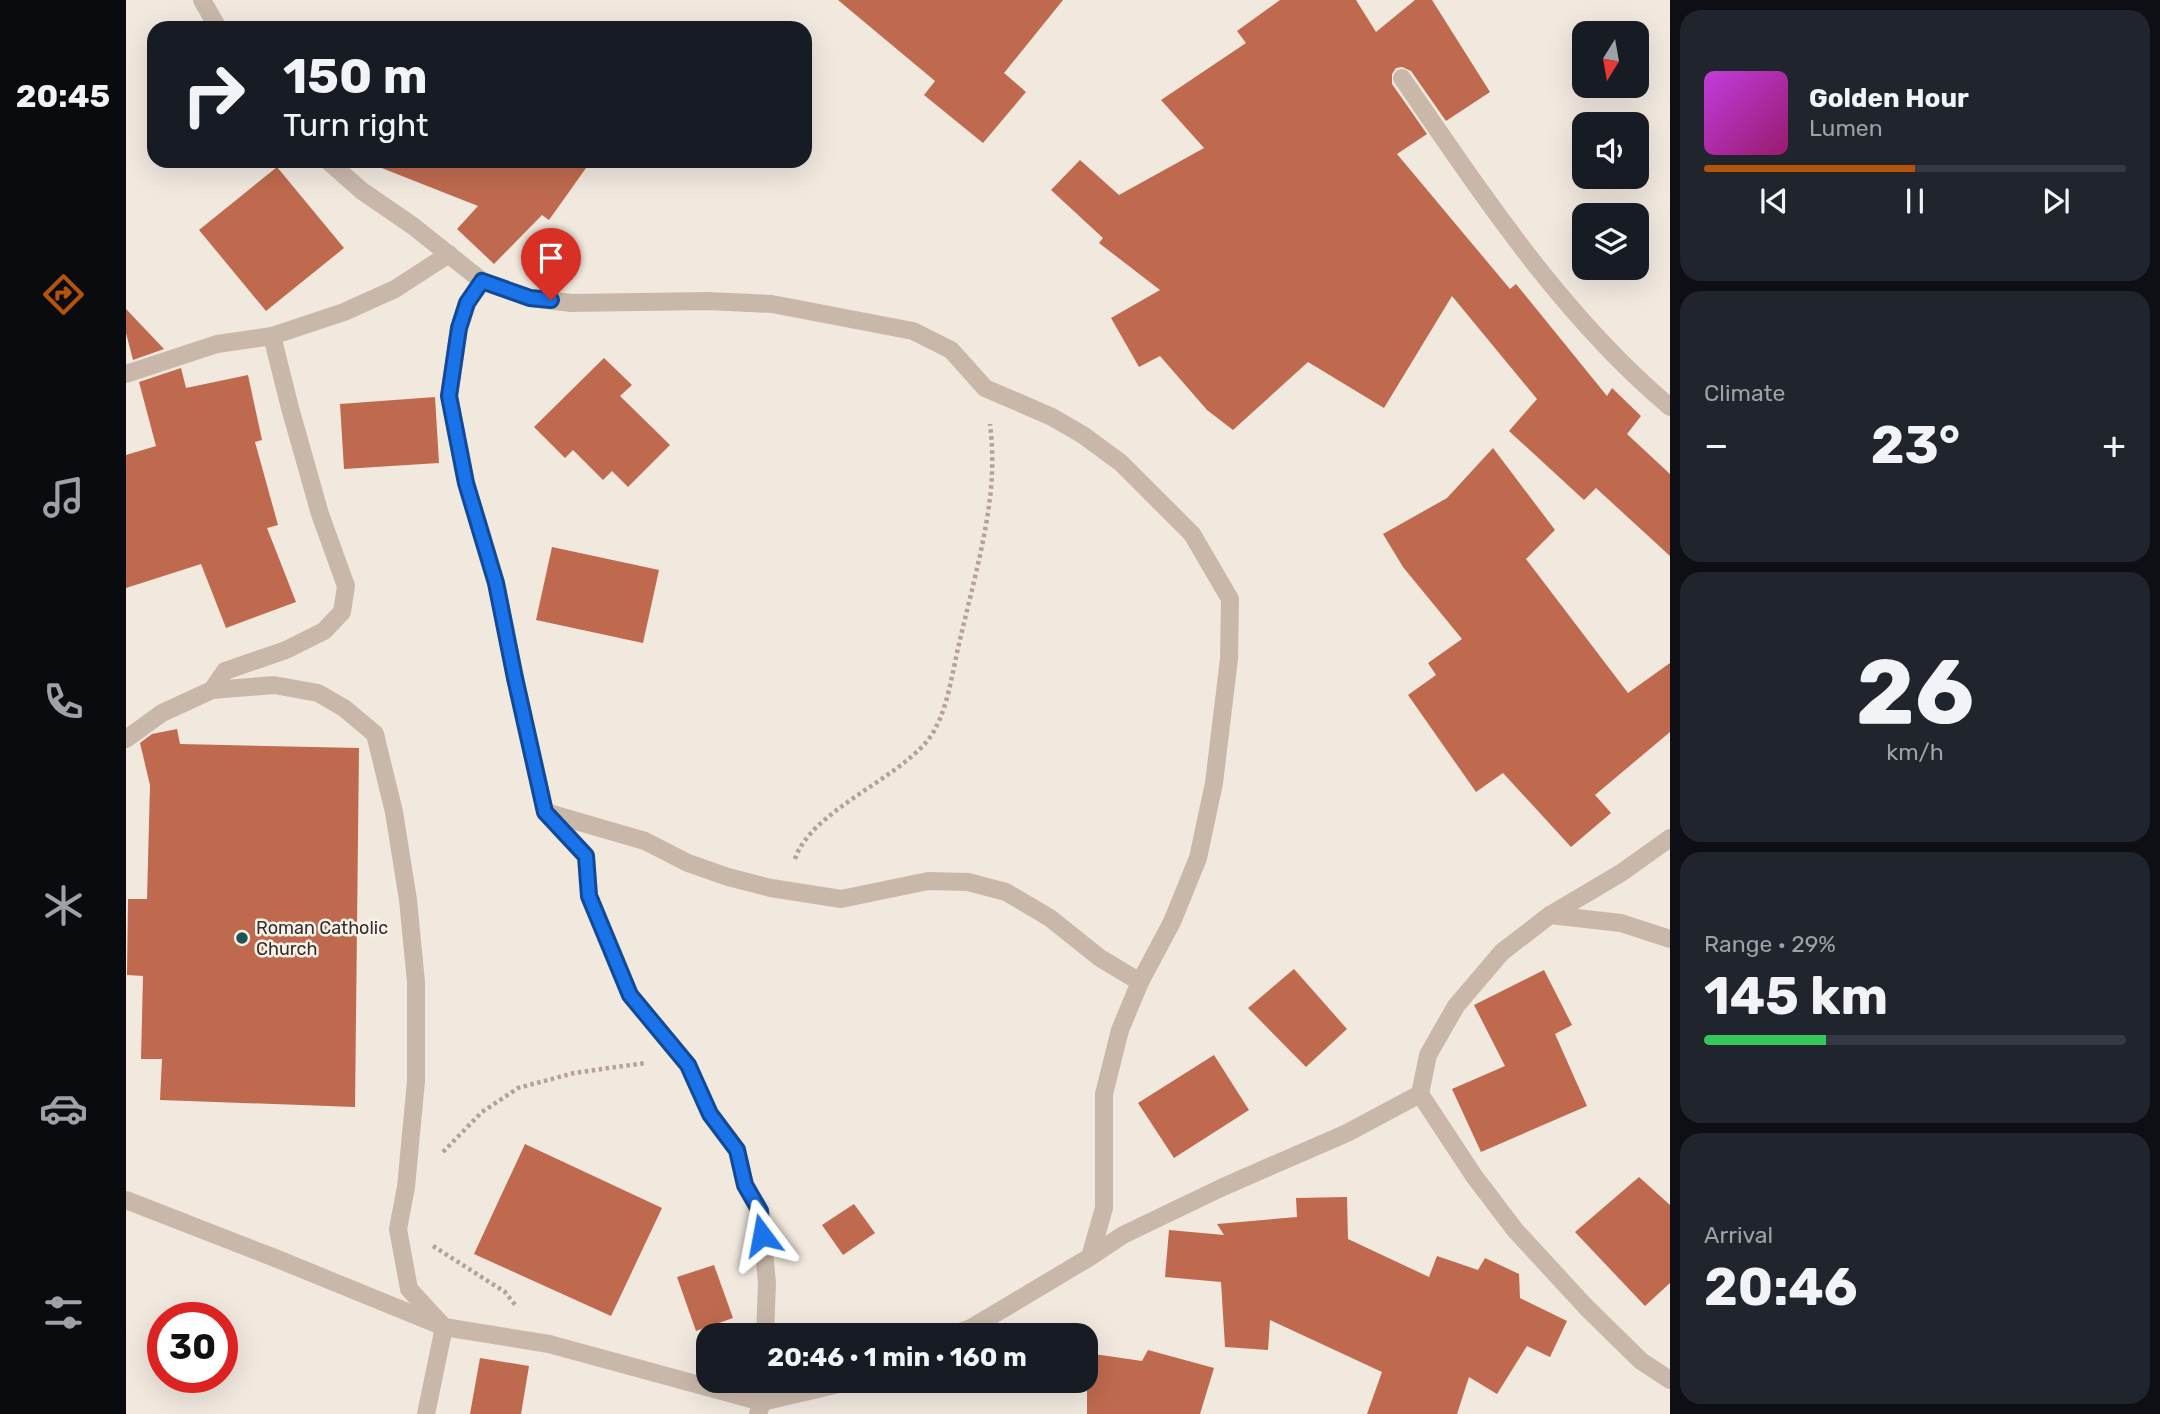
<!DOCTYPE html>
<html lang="en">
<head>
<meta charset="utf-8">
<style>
  :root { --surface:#171b24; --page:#20242c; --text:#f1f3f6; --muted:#9ea1a6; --line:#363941; --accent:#b45309 }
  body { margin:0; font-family:Rubik,sans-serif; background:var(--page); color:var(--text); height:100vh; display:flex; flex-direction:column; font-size:26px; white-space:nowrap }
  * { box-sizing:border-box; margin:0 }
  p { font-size:23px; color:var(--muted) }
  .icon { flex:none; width:38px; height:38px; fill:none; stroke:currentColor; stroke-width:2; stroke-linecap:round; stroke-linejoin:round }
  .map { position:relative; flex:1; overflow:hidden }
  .details { display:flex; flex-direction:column; gap:10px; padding:10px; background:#0d0f14; width:490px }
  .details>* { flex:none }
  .banner { position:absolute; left:21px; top:21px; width:665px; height:147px; border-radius:21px; box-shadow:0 7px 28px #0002; background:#171b24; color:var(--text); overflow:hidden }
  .needle { width:46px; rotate:191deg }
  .buttons { position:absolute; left:1446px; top:21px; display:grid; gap:14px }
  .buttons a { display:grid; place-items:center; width:77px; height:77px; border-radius:14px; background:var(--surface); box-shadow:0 7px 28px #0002; font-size:35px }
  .speed { position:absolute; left:21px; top:1302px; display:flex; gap:14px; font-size:35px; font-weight:700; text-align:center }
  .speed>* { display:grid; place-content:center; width:91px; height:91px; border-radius:50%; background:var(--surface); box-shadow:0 7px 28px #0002; line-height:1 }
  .speed .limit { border:10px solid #d22; background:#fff; color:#111 }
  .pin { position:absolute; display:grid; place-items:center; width:60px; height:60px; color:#fff; margin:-72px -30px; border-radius:50% 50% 50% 0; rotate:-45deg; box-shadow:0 0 7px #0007 }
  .pin .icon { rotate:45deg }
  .me { position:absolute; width:77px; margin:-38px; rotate:347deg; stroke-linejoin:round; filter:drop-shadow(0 0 5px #0008) }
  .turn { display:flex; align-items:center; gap:24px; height:147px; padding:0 21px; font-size:32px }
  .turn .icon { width:91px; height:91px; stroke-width:2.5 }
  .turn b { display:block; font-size:49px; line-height:60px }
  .big { font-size:52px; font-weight:700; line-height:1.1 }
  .details .card { flex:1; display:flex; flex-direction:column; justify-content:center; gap:10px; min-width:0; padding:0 24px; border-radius:21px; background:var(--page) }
  .details .dial { align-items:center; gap:0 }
  .dial b { font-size:91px; line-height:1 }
  .song { display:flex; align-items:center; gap:21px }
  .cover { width:84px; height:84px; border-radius:10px; background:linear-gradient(135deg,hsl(290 70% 55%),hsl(320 70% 35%)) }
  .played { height:7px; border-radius:4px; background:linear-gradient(90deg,var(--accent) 50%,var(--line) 50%) }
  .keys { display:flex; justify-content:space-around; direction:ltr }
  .heat { display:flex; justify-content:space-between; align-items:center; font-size:38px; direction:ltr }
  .charge { height:10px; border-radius:5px; background:linear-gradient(90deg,#34c759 29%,var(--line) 0) }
  .trip { position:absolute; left:570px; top:1323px; width:402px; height:70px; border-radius:21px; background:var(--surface); box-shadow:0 7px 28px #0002; font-weight:700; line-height:70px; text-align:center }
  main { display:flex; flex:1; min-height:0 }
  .tabs { display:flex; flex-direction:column; width:126px; justify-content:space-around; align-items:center; background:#090b0e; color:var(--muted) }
  .tabs .icon { width:49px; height:49px }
  .tabs .on { color:var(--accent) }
  .tabs b { font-size:32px; color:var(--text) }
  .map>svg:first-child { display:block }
  .building { fill:#bf6a4e }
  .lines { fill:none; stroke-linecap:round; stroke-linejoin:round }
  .path { stroke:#b5a295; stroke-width:4.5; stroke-dasharray:3.5 3.5; stroke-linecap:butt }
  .minor { stroke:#c9b8aa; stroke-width:18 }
  .route-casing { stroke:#114b97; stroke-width:18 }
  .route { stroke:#1a73e8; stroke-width:12 }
  .poi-dot { fill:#215256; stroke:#f9f2ea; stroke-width:2.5 }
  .labels { text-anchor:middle; stroke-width:5; stroke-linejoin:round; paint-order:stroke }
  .poi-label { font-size:18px; fill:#372e29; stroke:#f9f2ea; text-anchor:start }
</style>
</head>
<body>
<main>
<nav class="tabs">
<b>20:45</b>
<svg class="icon on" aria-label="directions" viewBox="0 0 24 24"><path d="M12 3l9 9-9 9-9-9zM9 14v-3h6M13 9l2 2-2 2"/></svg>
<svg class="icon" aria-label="music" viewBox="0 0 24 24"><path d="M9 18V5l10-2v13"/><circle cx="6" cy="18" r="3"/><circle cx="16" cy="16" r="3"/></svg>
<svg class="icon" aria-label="phone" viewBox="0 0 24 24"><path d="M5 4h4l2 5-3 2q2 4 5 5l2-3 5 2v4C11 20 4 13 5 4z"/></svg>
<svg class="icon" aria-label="climate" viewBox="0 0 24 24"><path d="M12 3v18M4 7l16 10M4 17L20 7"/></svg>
<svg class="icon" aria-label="car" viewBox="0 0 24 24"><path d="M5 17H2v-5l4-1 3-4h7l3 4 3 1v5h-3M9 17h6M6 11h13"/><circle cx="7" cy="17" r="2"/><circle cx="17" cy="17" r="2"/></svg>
<svg class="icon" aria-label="filters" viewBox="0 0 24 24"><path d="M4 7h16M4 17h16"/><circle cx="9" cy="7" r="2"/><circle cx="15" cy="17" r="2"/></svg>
</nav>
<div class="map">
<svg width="1544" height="1414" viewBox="0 0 1544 1414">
  <rect width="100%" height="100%" fill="#f1e8de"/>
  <g class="building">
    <path d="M 712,0 L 937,0 L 878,73 L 900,92 L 857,143 L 798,95 L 809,81 Z"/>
    <path d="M 1154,0 L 1230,0 L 1250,32 L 1289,0 L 1306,0 L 1364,92 L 1320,121 L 1285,71 L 1276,67 L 1270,68 L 1266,74 L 1266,84 L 1301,134 L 1271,154 L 1384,289 L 1390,284 L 1481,396 L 1486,388 L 1515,416 L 1501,434 L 1544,474 L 1544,556 L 1470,488 L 1458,500 L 1383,431 L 1411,399 L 1326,296 L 1258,408 L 1182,362 L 1107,430 L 1081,410 L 1034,356 L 1013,367 L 985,318 L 1034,290 L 973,243 L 977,238 L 925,190 L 954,160 L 993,195 L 1078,148 L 1035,100 L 1120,43 L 1111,31 Z"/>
    <path d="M 244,161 L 465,161 L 423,220 L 416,215 L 368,264 L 331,229 L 352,206 L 243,163 Z"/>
    <path d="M 151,167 L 218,248 L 140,311 L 73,230 Z"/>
    <path d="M 0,309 L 38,349 L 7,360 L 0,333 Z"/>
    <path d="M 478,358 L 506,385 L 494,396 L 544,445 L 502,487 L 486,471 L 477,480 L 447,450 L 439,458 L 408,427 Z"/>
    <path d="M 55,368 L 60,388 L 122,375 L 136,440 L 129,442 L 152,525 L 141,528 L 170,602 L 100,628 L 75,564 L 0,588 L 0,455 L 30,446 L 13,382 Z"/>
    <path d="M 309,397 L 313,463 L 218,469 L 214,404 Z"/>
    <path d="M 1367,448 L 1429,530 L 1400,559 L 1502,693 L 1544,663 L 1544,732 L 1469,795 L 1485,813 L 1445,847 L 1377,773 L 1350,792 L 1282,695 L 1310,675 L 1302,663 L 1336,639 L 1277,567 L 1257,534 L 1321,498 Z"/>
    <path d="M 426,547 L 533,570 L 517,643 L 410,620 Z"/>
    <path d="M 51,729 L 54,744 L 233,748 L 229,1107 L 34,1100 L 36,1059 L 15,1059 L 17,976 L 1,975 L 2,899 L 21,899 L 24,785 L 14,743 L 26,734 Z"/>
    <path d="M 1168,969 L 1221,1029 L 1180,1067 L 1122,1008 Z"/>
    <path d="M 1418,970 L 1446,1025 L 1429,1034 L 1461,1106 L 1355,1152 L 1326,1089 L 1379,1066 L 1348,1005 Z"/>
    <path d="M 1088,1055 L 1123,1110 L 1048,1158 L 1012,1103 Z"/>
    <path d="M 399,1144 L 536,1208 L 485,1316 L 348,1254 Z"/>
    <path d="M 1513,1177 L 1544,1205 L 1544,1283 L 1519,1306 L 1449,1232 Z"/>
    <path d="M 1221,1197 L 1222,1239 L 1303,1277 L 1311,1256 L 1352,1270 L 1359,1258 L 1393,1274 L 1394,1298 L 1441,1321 L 1424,1357 L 1401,1346 L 1371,1394 L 1343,1377 L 1331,1414 L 1241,1414 L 1256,1372 L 1144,1320 L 1142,1350 L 1099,1347 L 1095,1282 L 1039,1277 L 1043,1230 L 1098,1235 L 1091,1224 L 1171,1217 L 1170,1198 Z"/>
    <path d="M 728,1204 L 749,1233 L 717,1255 L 696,1225 Z"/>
    <path d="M 588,1265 L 607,1318 L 570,1331 L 551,1277 Z"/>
    <path d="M 1022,1350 L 1088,1368 L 1074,1414 L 961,1414 L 961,1353 L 1016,1361 Z"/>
    <path d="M 354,1358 L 403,1366 L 395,1414 L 344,1414 Z"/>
  </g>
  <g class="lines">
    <g class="path">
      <path d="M 669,859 C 684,812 770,780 802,740 C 821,716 826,673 833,644 C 844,596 858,547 864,498 C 867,474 867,448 864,424"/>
      <path d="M 317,1152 L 356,1112 L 392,1088 L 448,1073 L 519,1063"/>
      <path d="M 307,1246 L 379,1292 L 390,1306"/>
    </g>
    <g class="minor">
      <path d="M 76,0 L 92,28"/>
      <path d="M 1276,78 C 1357,195 1434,314 1544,407"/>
      <path d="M 202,161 L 236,191 L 287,226 L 356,281 L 404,298 L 445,303 L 581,301 L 646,304 L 787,331 L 825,350 L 859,388 L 926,417 L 957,435 L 995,463 L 1066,534 L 1104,599 L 1103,659 L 1088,783 L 1072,858 L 1046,922 L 1014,982 L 994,1030 L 978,1094 L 978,1208 L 964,1257"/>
      <path d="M 356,281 L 341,303 L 333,328 L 323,396 L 340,483 L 370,583 L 389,678 L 419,812 L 460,856 L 463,896 L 504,995 L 562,1065 L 584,1114 L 611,1150 L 619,1185 L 634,1211 L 641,1283 L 639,1335"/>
      <path d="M 0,374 L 91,344 L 146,336 L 218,312 L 269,289 L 323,254"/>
      <path d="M 86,690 L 99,671 L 160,650 L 198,631 L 216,612 L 220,586 L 194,514 L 164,408 L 146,336"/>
      <path d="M 0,739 L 36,713 L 86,690 L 148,685 L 192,693 L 218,708 L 249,734 L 268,812 L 282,900 L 290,982 L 290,1081 L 280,1187 L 272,1229 L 283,1289 L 318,1327 L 300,1414"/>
      <path d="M 419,812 L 519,841 L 562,863 L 602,877 L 645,888 L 715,899 L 802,881 L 842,882 L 880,892 L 924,918 L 974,958 L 1014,982"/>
      <path d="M 1424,915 L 1495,873 L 1544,838"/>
      <path d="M 1294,1094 L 1302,1055 L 1330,1006 L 1376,952 L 1424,915 L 1495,923 L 1544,939"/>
      <path d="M 0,1200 L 149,1258 L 318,1327 L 423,1344 L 636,1402 L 632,1414"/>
      <path d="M 826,1335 L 845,1328 L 964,1257 L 997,1235 L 1097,1187 L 1221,1133 L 1294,1094 L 1348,1176 L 1389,1230 L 1460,1307 L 1515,1361 L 1544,1380"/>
      <path d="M 637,1381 L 636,1402 L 709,1385 L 718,1381"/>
    </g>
  </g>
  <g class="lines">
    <defs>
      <path id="route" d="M 425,300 L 404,298 L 356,281 L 341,303 L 333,328 L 323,396 L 340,483 L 370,583 L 389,678 L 419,812 L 460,856 L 463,896 L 504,995 L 562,1065 L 584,1114 L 611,1150 L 619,1185 L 634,1211 L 636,1235"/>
    </defs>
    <use href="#route" class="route-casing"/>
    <use href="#route" class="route"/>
  </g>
  <circle class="poi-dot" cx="116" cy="938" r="7"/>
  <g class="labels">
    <g class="poi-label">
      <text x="130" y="934">Roman Catholic<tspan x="130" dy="21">Church</tspan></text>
    </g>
  </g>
</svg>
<div class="buttons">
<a><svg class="needle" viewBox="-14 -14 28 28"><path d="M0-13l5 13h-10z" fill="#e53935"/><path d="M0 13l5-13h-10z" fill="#9ea1a6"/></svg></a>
<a><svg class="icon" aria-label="sound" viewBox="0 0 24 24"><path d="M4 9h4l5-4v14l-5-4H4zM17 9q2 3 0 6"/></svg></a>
<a><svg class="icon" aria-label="layers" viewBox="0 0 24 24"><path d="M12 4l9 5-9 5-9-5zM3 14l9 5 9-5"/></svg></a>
</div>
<div class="speed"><div class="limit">30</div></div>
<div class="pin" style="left:425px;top:300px;background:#d93025"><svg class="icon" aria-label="arrive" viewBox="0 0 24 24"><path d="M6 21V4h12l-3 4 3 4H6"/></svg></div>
<svg class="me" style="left:636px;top:1235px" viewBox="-20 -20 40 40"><path d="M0-17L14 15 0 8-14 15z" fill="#1a73e8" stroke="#fff" stroke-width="4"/></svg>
<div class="trip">20:46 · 1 min · 160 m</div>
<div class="banner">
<div class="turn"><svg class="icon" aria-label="right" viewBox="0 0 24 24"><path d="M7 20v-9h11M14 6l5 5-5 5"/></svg><div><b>150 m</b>Turn right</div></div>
</div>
</div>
<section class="details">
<div class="card">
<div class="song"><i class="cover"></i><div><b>Golden Hour</b><p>Lumen</p></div></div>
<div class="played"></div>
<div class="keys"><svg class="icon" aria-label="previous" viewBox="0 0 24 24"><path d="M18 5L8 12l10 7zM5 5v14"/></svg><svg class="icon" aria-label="pause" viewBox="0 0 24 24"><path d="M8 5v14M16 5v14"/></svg><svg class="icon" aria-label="next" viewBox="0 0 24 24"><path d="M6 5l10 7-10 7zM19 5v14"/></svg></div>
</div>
<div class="card"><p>Climate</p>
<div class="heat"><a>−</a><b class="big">23°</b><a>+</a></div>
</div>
<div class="card dial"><b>26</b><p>km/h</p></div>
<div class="card"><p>Range · 29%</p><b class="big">145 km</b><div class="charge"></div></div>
<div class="card"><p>Arrival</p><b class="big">20:46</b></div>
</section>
</main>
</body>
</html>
